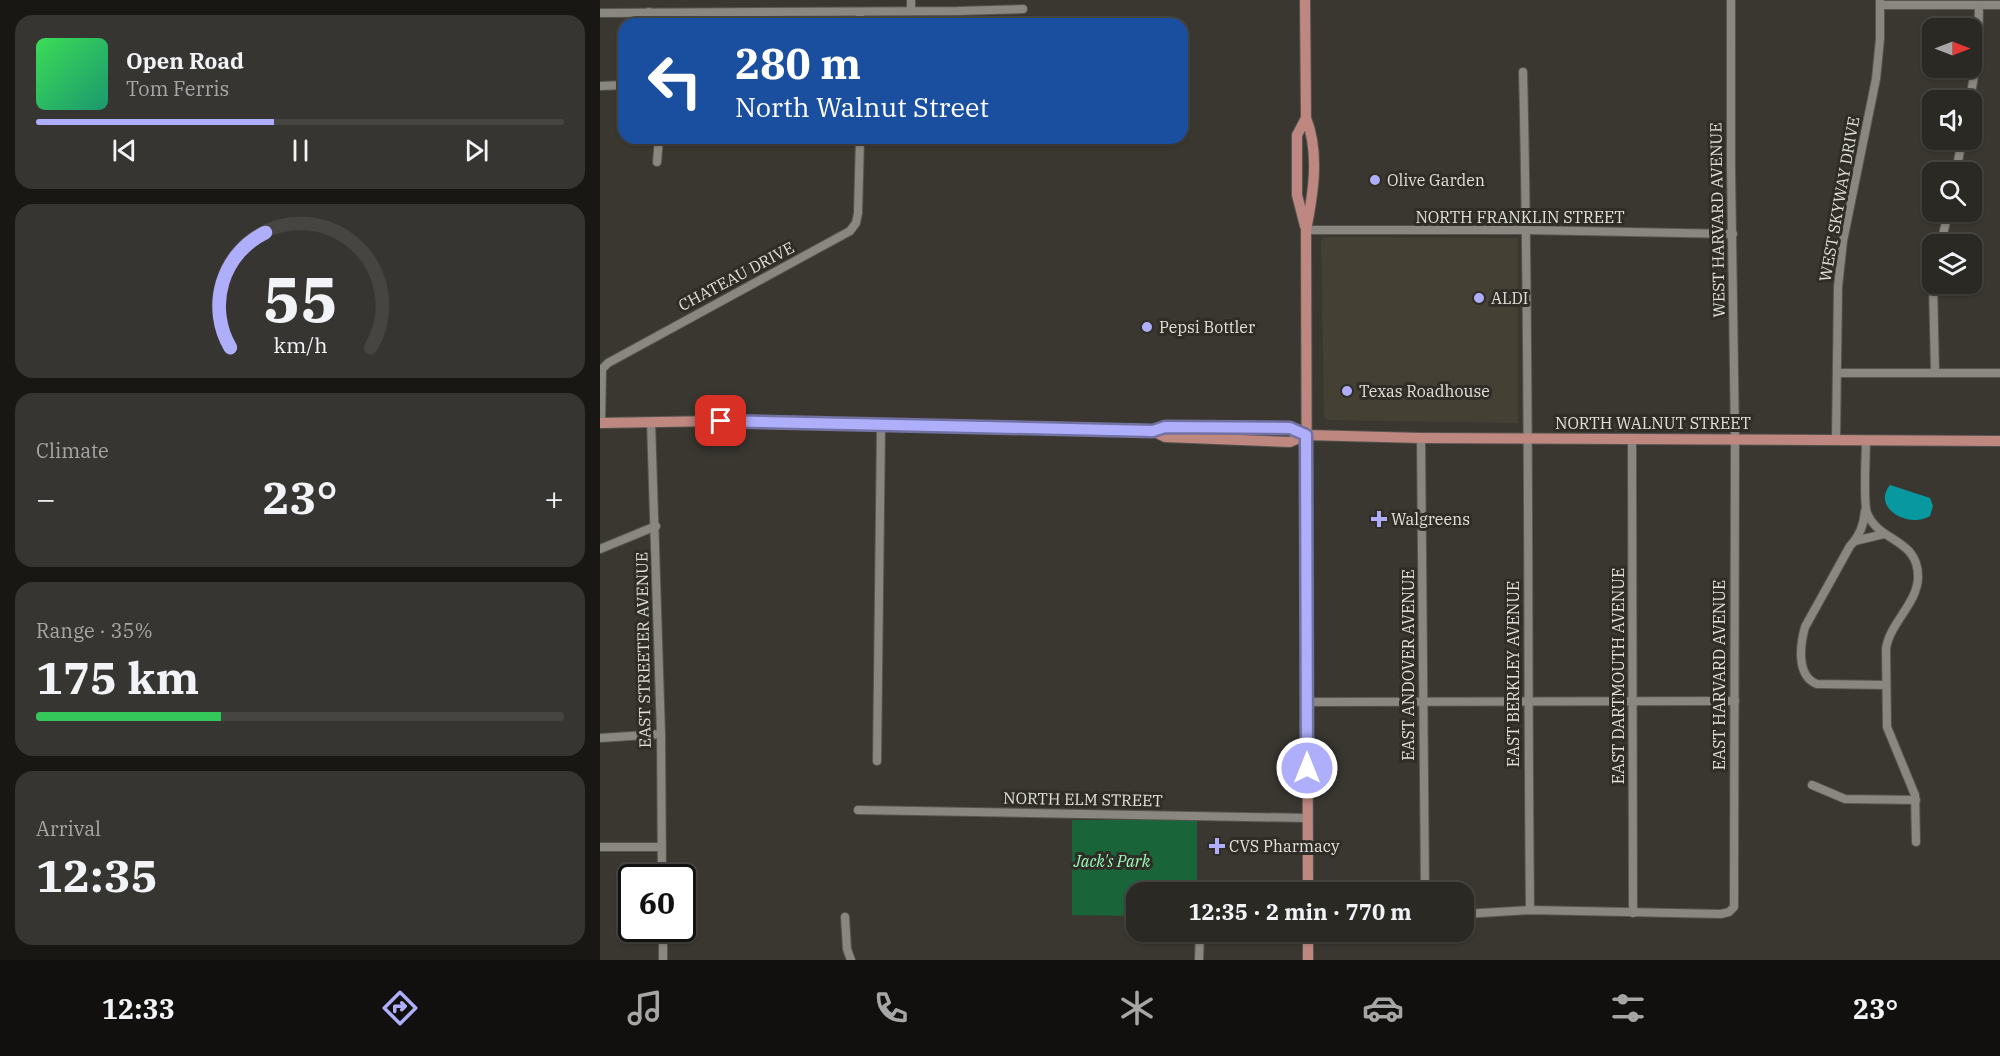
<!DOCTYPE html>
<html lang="en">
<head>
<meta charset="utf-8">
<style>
  :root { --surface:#2b2924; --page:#373531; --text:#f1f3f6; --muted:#a6a6a6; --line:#474541; --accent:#afaefa }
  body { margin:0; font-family:"IBM Plex Serif",serif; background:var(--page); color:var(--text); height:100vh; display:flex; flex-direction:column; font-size:22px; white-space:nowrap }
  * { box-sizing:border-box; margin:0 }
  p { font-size:20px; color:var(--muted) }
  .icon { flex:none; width:33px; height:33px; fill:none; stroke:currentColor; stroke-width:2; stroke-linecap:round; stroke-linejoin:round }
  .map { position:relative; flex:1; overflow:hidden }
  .details { display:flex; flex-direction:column; gap:15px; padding:15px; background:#181714; width:600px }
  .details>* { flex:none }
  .guide { position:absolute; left:18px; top:18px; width:570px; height:126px; border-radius:18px; box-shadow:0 2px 4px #0004,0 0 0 2px var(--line); background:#1a4fa0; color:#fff; overflow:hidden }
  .needle { width:39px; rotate:90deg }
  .controls { position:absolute; left:1322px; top:18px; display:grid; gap:12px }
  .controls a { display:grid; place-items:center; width:60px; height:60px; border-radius:12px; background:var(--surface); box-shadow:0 2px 4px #0004,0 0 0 2px var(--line); font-size:30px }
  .speed { position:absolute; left:18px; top:864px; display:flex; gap:12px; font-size:30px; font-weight:700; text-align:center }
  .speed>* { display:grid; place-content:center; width:78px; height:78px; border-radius:50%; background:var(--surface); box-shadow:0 2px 4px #0004,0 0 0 2px var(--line); line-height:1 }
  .speed .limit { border:3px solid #111; border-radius:9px; background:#fff; color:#111 }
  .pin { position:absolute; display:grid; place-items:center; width:51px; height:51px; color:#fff; margin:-26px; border-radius:12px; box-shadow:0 3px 9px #0006 }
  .me { position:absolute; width:66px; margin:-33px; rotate:0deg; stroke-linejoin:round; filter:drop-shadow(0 0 4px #0008) }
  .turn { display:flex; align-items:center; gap:21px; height:126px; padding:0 18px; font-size:27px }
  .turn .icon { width:78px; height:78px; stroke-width:2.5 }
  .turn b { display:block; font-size:42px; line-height:51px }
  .big { font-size:45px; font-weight:800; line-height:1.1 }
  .details .tile { flex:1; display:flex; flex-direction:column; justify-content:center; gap:9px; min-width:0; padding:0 21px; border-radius:18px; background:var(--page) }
  .details .dial { align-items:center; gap:0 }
  .dial svg { height:156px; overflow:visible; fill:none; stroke:var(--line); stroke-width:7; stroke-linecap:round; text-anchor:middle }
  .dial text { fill:var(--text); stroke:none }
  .song { display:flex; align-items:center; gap:18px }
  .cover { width:72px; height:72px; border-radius:9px; background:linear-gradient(135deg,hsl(130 70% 55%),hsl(160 70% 35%)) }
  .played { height:6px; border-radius:3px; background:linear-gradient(90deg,var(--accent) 45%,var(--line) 45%) }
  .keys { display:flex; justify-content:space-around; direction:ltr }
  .heat { display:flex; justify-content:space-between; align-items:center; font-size:33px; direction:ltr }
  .charge { height:9px; border-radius:4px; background:linear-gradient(90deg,#34c759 35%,var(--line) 0) }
  .trip { position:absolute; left:526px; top:882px; width:348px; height:60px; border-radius:18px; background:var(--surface); box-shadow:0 2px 4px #0004,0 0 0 2px var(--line); font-weight:800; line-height:60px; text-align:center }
  .tab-bar { display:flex; height:96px; justify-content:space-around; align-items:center; background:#11100e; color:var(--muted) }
  .tab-bar .icon { width:42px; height:42px }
  .tab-bar .active { color:var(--accent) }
  .tab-bar b { font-size:27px; color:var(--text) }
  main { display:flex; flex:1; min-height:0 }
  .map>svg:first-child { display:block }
  .built { fill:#444134 }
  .green { fill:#1a643a }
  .water { fill:#0898a0 }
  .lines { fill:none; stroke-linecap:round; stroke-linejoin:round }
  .minor-casing { stroke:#56544f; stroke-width:10 }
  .major-casing { stroke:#56544f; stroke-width:12 }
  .minor { stroke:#89877f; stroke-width:8 }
  .major { stroke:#be8780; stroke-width:10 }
  .route-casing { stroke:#7271a2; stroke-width:15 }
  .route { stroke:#afaefa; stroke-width:10 }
  .poi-dot { fill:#afaefa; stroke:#2f2d26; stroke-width:2 }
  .labels { text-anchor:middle; stroke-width:6; stroke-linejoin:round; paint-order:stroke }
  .poi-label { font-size:16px; fill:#e1e0db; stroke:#2f2d26; text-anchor:start }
  .street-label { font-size:16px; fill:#e1e0db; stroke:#2f2d26 }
  .park-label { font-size:16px; font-style:italic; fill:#98febb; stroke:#2f2d26 }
</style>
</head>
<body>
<main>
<section class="details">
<div class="tile">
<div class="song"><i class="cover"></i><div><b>Open Road</b><p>Tom Ferris</p></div></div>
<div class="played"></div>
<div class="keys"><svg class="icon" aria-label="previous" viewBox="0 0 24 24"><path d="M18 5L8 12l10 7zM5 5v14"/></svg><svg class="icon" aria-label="pause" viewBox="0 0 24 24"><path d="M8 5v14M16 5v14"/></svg><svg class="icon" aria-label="next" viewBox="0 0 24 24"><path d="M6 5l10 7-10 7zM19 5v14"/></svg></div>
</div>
<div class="tile dial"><svg viewBox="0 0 100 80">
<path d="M14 69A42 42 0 1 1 86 69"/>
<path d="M14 69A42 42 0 0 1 32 10" stroke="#afaefa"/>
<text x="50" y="56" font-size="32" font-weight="700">55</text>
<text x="50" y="72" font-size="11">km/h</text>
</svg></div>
<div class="tile"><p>Climate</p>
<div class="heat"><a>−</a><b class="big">23°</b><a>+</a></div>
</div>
<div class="tile"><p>Range · 35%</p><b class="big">175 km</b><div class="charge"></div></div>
<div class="tile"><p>Arrival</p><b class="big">12:35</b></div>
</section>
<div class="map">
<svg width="1400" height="960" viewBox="0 0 1400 960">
  <rect width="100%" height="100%" fill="#393730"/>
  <path class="built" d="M 725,237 L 918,238 L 918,423 L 728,420 L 724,418 L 721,240 Z"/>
  <path class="green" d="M 472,820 L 597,820 L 597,892 L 537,892 L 537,916 L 472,915 Z"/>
  <path class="water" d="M 1290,485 L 1330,498 L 1333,506 L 1330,516 C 1309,529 1271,508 1290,485 Z"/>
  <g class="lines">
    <defs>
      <g id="minor">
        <path d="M 1280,5 L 1400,5"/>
        <path d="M 311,11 L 311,0"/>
        <path d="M 49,12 L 49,24"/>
        <path d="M 0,13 L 358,11 L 423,9"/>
        <path d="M 260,24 L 260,12"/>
        <path d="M 923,72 C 930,351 927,631 930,910"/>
        <path d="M 0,86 L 24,85"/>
        <path d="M 1370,100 L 1378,51 L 1379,5"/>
        <path d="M 57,162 L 59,138"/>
        <path d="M 1356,172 L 1362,140"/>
        <path d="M 706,230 L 926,230 L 1133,234"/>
        <path d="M 1341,244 L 1348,212"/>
        <path d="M 1333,284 L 1335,372"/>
        <path d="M 1237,373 L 1400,373"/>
        <path d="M 51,422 L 61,734 L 62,878"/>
        <path d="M 1,423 L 2,369 L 8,363 L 250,231 L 256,223 L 258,213 L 260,138"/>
        <path d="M 821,438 L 825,892"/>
        <path d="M 1032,438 L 1033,913"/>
        <path d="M 1236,439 L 1238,287 L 1243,241 L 1276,79 L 1280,39 L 1280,0"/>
        <path d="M 1266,440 C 1266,454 1263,503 1267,513 C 1279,543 1319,538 1318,578 C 1317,604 1289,624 1286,649 L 1287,727 L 1315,795 L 1316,842"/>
        <path d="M 1265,511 C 1264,524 1259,537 1250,546 L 1205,627 C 1200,645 1196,676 1217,684 L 1286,685"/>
        <path d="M 1255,541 L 1284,534"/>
        <path d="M 0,549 L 56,526"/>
        <path d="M 707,702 L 1135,701"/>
        <path d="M 0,738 L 61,734"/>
        <path d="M 277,761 L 281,424"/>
        <path d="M 1212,785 L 1245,799 L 1316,800"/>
        <path d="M 258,810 L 707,818"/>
        <path d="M 0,847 L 61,847"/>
        <path d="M 864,914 L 930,910 L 1121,914 L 1129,912 L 1134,907 L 1135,439 L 1131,168 L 1131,0"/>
        <path d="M 245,917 L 247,949 L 251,960"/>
        <path d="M 63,928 L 63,960"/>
        <path d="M 599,960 L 600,932"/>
      </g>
      <g id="major">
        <path d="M 705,0 L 706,118 C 720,153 713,195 706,230 L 708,892"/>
        <path d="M 705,226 L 697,195 L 697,135 L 706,118"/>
        <path d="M 0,423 L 117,421 L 553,431 L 565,427 L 690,428 L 706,435 L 821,438 L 1400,441"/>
        <path d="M 553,431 L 565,437 L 690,442 L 706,435"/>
        <path d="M 708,932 L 708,960"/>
      </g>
    </defs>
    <use href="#minor" class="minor-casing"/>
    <use href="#major" class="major-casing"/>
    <use href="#minor" class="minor"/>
    <use href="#major" class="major"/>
  </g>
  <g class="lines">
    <defs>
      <path id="route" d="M 121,421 L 553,431 L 565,427 L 690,428 L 706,435 L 707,768"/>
    </defs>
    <use href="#route" class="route-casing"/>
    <use href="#route" class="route"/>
  </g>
  <g class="poi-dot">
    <circle cx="775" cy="180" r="6"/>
    <circle cx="879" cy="298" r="6"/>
    <circle cx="547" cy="327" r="6"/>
    <circle cx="747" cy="391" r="6"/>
    <path d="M776 510h6v6h6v6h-6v6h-6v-6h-6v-6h6z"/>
    <path d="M614 837h6v6h6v6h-6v6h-6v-6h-6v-6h6z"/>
  </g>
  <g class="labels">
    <g class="poi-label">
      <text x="787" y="186">Olive Garden</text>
      <text x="891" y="304">ALDI</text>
      <text x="559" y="333">Pepsi Bottler</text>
      <text x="759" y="397">Texas Roadhouse</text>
      <text x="791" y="525">Walgreens</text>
      <text x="629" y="852">CVS Pharmacy</text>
    </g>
    <g class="street-label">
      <text transform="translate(1239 199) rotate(-80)" y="6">WEST SKYWAY DRIVE</text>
      <text x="920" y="223">NORTH FRANKLIN STREET</text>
      <text transform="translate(1117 220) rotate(-91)" y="6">WEST HARVARD AVENUE</text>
      <text transform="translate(136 276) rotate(-28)" y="6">CHATEAU DRIVE</text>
      <text x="1053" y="429">NORTH WALNUT STREET</text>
      <text transform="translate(43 650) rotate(-91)" y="6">EAST STREETER AVENUE</text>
      <text transform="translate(808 665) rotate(-90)" y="6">EAST ANDOVER AVENUE</text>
      <text transform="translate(913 674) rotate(-90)" y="6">EAST BERKLEY AVENUE</text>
      <text transform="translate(1119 675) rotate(-90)" y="6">EAST HARVARD AVENUE</text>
      <text transform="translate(1018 676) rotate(-90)" y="6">EAST DARTMOUTH AVENUE</text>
      <text transform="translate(483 799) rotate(1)" y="6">NORTH ELM STREET</text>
    </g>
    <g class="park-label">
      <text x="512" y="867">Jack's Park</text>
    </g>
  </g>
</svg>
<div class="controls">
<a><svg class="needle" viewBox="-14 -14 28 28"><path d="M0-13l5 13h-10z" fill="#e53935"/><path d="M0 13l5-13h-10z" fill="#a6a6a6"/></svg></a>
<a><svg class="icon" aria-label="sound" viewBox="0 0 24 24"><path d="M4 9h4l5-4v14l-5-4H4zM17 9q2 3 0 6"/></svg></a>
<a><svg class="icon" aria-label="search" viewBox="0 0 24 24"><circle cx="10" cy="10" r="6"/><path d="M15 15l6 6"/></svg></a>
<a><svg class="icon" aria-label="layers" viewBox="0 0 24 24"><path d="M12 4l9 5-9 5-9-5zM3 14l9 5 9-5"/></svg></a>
</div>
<div class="speed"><div class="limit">60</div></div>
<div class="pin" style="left:121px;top:421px;background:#d93025"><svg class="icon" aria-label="arrive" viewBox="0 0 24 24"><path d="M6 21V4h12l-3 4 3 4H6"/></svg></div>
<svg class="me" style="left:707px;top:768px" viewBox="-20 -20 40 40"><circle r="17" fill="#afaefa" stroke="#fff" stroke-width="3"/><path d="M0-11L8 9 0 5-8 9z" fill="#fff"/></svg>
<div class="trip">12:35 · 2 min · 770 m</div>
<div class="guide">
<div class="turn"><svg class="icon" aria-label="left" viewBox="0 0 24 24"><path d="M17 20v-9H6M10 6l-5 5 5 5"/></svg><div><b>280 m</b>North Walnut Street</div></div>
</div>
</div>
</main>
<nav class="tab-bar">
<b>12:33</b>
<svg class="icon active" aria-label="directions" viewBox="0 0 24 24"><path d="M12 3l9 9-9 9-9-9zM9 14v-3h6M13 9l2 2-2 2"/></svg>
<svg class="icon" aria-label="music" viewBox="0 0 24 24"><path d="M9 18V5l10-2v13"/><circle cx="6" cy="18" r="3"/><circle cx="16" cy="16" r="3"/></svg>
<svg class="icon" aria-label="phone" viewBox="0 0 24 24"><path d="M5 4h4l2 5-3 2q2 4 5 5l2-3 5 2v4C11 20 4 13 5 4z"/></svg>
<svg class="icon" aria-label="climate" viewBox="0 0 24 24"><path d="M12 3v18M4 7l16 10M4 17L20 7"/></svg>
<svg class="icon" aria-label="car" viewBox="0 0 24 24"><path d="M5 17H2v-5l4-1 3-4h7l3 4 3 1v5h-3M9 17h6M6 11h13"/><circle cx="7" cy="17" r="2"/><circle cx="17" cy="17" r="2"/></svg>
<svg class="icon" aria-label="filters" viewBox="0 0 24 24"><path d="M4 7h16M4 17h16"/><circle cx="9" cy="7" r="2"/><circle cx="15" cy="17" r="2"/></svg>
<b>23°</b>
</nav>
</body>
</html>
